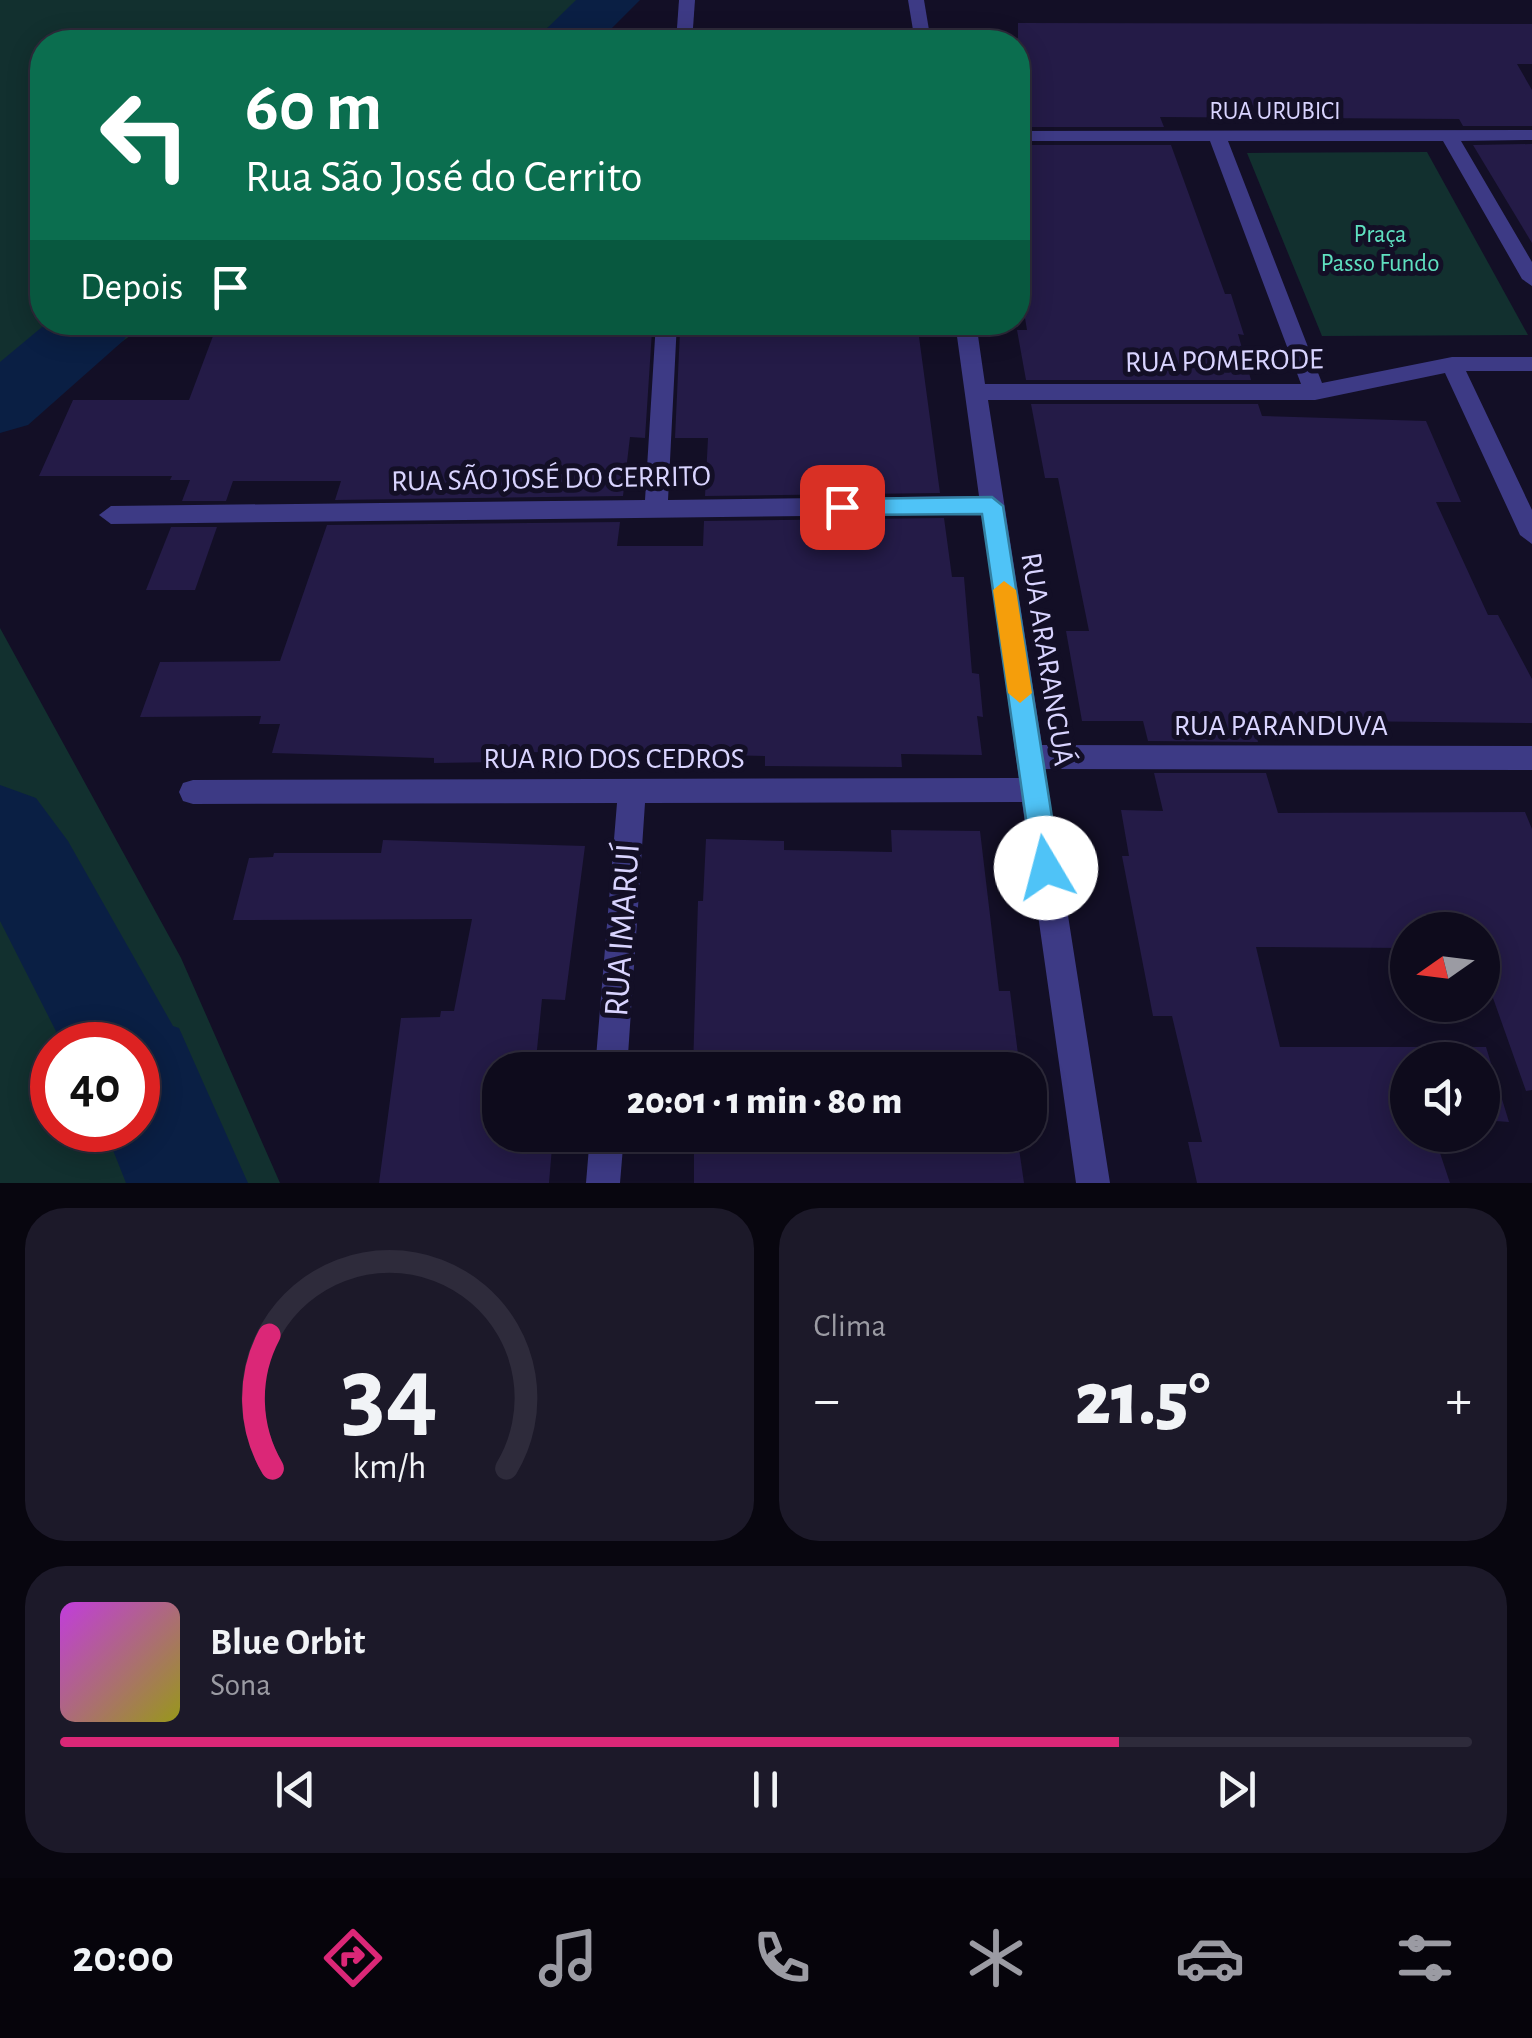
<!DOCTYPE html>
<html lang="pt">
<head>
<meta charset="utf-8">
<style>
  :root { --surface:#0e0b1c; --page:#1c1929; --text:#f1f3f6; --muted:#9b9ba3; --line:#2e2b3b; --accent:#db2777 }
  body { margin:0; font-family:"Alegreya Sans",sans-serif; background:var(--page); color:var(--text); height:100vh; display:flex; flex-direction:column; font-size:38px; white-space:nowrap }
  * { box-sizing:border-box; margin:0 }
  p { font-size:32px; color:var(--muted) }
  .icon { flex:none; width:55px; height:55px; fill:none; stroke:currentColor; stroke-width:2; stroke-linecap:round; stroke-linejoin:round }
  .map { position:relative; height:1183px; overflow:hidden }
  .panel { display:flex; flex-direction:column; gap:25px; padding:25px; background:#08060f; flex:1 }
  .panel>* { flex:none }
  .banner { position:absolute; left:30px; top:30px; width:1000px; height:305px; border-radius:40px; box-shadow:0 5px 25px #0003,0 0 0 2px var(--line); background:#0b6e4f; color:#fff; overflow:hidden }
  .needle { width:65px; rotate:256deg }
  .buttons { position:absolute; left:1390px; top:912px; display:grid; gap:20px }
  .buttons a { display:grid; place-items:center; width:110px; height:110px; border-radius:50%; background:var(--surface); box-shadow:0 5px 25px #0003,0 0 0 2px var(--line); font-size:50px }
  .speed { position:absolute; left:30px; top:1022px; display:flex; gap:20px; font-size:50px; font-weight:700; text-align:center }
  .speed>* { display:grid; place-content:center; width:130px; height:130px; border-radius:50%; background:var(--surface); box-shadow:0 5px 25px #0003,0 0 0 2px var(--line); line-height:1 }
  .speed .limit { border:15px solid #d22; background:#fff; color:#111 }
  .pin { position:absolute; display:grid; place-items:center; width:85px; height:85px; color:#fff; margin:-42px; border-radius:20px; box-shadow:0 5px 15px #0006 }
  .me { position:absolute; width:110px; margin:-55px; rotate:352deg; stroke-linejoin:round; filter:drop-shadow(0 0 8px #0008) }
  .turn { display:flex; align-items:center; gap:35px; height:210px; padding:0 50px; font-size:45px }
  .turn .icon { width:130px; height:130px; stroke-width:2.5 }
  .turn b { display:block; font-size:70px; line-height:85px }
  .then { display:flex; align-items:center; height:95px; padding:0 50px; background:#0003; gap:20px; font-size:38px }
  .big { font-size:75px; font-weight:800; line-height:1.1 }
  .panel .card { flex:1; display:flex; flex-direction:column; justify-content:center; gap:15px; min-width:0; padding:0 35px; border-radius:40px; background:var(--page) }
  .panel .dial { align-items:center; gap:0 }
  .dial svg { height:260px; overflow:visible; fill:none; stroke:var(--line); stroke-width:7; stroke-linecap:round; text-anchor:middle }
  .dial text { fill:var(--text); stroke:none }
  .song { display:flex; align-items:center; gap:30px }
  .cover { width:120px; height:120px; border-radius:15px; background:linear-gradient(135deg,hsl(290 70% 55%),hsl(60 70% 35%)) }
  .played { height:10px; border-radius:5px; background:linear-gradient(90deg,var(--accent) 75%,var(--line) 75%) }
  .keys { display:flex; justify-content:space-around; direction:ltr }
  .heat { display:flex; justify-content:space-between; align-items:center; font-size:55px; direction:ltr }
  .panel .tiles { flex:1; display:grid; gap:25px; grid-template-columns:1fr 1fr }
  .card:last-child { grid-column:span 2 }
  .trip { position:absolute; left:482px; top:1052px; width:565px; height:100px; border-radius:40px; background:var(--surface); box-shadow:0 5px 25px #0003,0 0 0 2px var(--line); font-weight:800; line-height:100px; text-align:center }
  .tab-bar { display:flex; height:160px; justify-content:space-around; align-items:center; background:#06040b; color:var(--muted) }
  .tab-bar .icon { width:70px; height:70px }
  .tab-bar .on { color:var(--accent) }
  .tab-bar b { font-size:45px; color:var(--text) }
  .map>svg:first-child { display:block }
  .green { fill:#12302f; fill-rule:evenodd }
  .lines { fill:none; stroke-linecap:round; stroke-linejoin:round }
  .river { fill:#0a1f44; fill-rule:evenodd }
  .building { fill:#241b47 }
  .minor { fill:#3d3a85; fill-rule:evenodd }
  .route { fill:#4fc3f7; stroke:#337fa1; stroke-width:2.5 }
  .slow { fill:#f59e0b }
  .labels { text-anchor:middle; stroke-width:10; stroke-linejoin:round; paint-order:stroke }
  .far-street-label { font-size:25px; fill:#d9d4ff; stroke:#130f26 }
  .far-park-label { font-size:25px; fill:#5fe0c0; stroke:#130f26 }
  .street-label { font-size:30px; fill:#d9d4ff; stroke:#130f26 }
  .near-street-label { font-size:35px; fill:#d9d4ff; stroke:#130f26 }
</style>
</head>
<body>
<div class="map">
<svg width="1532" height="1183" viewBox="0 0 1532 1183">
  <rect width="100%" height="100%" fill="#130f26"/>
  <g class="green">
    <path d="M 0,0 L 586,0 L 528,42 L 42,42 L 42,322 L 148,323 L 0,429 Z"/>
    <path d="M 1427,152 L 1528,335 L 1322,336 L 1247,153 Z"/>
    <path d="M 0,628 L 181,958 L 280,1183 L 0,1183 ZM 138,1045 L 138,1130 L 52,1130 L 52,1045 Z"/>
  </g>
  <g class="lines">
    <g class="river">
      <path d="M 576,0 L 640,0 L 598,42 L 533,42 Z"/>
      <path d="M 48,322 L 134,322 L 124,340 L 28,425 L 0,433 L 0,362 Z"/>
      <path d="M 0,785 L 36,798 L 68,841 L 173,1026 L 179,1028 L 248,1183 L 126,1183 L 105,1130 L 138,1130 L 138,1045 L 63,1045 L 0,921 Z"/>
    </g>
  </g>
  <g class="building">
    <path d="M 1018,23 L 1532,24 L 1532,64 L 1517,64 L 1532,90 L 1532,126 L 1463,126 L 1459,119 L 1160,117 L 1164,127 L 1018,127 Z"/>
    <path d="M 1532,144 L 1532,243 L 1473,145 Z"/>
    <path d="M 1018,145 L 1171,145 L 1225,294 L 1231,294 L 1244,335 L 1238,334 L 1251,380 L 1026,380 L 1017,330 L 1027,330 L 1018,276 Z"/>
    <path d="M 711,322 L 917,322 L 940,493 L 705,496 L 708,438 L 675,438 L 680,331 L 711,330 Z"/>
    <path d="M 630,327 L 629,331 L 652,331 L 645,438 L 630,437 L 623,496 L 335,500 L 341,481 L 233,481 L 226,501 L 182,501 L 190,480 L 170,480 L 172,476 L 39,476 L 73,400 L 189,400 L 216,328 Z"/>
    <path d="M 1031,404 L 1258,404 L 1262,416 L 1426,421 L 1461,502 L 1436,502 L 1488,615 L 1498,615 L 1532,679 L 1532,723 L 1252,720 L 1258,742 L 1148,741 L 1143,721 L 1082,721 L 1066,631 L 1089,631 L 1058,478 L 1045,478 Z"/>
    <path d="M 944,518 L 952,577 L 964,577 L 972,673 L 979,674 L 983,717 L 977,716 L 982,755 L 901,754 L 902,767 L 765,766 L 765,756 L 575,751 L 504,753 L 502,762 L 434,763 L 434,758 L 272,753 L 280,724 L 259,724 L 261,716 L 140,717 L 160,662 L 280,661 L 327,525 L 620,522 L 617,546 L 703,546 L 704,521 Z"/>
    <path d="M 171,527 L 217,527 L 195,590 L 146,590 Z"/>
    <path d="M 1154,773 L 1266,773 L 1278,813 L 1525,812 L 1532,829 L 1532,1090 L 1526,1091 L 1482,967 L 1482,930 L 1408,930 L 1408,948 L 1256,947 L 1280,1047 L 1486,1047 L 1509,1122 L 1482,1120 L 1482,1060 L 1408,1060 L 1408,1135 L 1434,1135 L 1450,1183 L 1197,1183 L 1188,1142 L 1202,1142 L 1172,1016 L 1153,1016 L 1122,856 L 1129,856 L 1121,810 L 1163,811 Z"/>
    <path d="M 891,830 L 980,831 L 999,991 L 1010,991 L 1020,1070 L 693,1069 L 698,901 L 703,901 L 706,839 L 784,841 L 784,850 L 892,852 Z"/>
    <path d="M 383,840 L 585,846 L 565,1000 L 542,999 L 535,1070 L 500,1070 L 500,1135 L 553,1135 L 549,1183 L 379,1183 L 401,1018 L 440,1017 L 441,1011 L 454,1011 L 472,919 L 233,920 L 249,858 L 273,857 L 274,853 L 381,853 Z"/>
    <path d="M 694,1135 L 1017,1135 L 1024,1183 L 694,1183 Z"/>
  </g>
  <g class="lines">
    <g class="minor">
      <path d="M 679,0 L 695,0 L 692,42 L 676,42 Z"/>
      <path d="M 908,0 L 924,0 L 931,42 L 915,42 Z"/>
      <path d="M 1532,130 L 1532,140 L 1461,141 L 1532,262 L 1532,286 L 1522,279 L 1443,141 L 1228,141 L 1322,383 L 1452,357 L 1532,357 L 1532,371 L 1466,371 L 1532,510 L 1532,544 L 1520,535 L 1445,373 L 1315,400 L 988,400 L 1042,745 L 1532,746 L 1532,770 L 1045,769 L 1110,1183 L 1076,1183 L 1022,802 L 645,803 L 627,1070 L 595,1070 L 617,803 L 193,804 L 183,801 L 179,792 L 183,783 L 193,780 L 1019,778 L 982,514 L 111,524 L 99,515 L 111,506 L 645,500 L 656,322 L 677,322 L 668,500 L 979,496 L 955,322 L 976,322 L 985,384 L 1301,384 L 1210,141 L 1018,141 L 1018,131 Z"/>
      <path d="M 590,1135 L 624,1135 L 620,1183 L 586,1183 Z"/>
    </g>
  </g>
  <path class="route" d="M 992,497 L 1003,506 L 1060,868 L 1056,877 L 1046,881 L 1037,877 L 1033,868 L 982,514 L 842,515 L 832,507 L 842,499 Z"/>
  <path class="slow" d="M 1004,581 L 1016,590 L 1032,693 L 1020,703 L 1008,693 L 993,590 Z"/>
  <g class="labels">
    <g class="far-street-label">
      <text x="1275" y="119">RUA URUBICI</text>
    </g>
    <g class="far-park-label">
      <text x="1380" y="242">Praça<tspan x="1380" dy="29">Passo Fundo</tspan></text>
    </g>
    <g class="street-label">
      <text transform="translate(1224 360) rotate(-1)" y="10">RUA POMERODE</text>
      <text transform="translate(551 478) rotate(-1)" y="10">RUA SÃO JOSÉ DO CERRITO</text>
      <text transform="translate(1048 659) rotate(81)" y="10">RUA ARARANGUÁ</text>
      <text x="1281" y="735">RUA PARANDUVA</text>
      <text x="614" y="768">RUA RIO DOS CEDROS</text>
    </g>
    <g class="near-street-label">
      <text transform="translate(621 930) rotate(-86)" y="12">RUA IMARUÍ</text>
    </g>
  </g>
</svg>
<div class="buttons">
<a><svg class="needle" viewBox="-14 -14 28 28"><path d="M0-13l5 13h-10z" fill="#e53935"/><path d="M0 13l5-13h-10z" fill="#9b9ba3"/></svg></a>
<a><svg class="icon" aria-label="sound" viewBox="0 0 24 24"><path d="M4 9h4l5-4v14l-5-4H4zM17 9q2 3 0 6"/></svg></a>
</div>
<div class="speed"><div class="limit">40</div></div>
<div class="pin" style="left:842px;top:507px;background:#d93025"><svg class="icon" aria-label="arrive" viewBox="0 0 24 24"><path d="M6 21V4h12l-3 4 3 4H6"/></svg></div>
<svg class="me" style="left:1046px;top:868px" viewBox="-20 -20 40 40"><circle r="19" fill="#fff"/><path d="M0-13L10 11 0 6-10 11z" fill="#4fc3f7"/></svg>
<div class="trip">20:01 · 1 min · 80 m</div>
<div class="banner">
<div class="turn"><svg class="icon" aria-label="left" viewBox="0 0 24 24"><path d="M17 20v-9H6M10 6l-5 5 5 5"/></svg><div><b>60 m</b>Rua São José do Cerrito</div></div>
<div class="then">Depois<svg class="icon" aria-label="arrive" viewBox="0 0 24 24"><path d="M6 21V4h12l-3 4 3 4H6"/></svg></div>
</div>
</div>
<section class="panel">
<div class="tiles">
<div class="card dial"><svg viewBox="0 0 100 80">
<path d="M14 69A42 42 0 1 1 86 69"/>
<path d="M14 69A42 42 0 0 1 13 28" stroke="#db2777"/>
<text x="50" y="56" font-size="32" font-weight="700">34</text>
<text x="50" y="72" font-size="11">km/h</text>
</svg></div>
<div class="card"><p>Clima</p>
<div class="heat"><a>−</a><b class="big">21.5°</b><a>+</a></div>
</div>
<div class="card">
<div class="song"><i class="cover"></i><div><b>Blue Orbit</b><p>Sona</p></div></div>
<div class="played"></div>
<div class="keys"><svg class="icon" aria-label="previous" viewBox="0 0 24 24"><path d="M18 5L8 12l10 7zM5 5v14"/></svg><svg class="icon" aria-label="pause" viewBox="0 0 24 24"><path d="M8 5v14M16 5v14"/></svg><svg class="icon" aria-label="next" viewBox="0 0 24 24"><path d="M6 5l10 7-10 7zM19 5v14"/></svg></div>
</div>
</div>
</section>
<nav class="tab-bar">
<b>20:00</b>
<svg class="icon on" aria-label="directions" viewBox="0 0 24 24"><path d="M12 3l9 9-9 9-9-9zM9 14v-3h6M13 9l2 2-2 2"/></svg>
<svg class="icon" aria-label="music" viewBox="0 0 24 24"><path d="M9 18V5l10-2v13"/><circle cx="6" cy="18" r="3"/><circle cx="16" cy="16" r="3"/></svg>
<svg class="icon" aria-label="phone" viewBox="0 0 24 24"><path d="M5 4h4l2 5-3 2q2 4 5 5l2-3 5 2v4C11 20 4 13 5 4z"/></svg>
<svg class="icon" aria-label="climate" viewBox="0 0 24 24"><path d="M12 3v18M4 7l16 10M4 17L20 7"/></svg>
<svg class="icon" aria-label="car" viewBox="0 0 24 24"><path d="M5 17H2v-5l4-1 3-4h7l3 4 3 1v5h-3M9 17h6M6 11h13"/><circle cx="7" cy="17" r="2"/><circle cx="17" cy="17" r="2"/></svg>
<svg class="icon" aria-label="filters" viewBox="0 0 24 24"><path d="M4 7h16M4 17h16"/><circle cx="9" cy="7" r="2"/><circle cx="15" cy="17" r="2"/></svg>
</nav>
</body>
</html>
